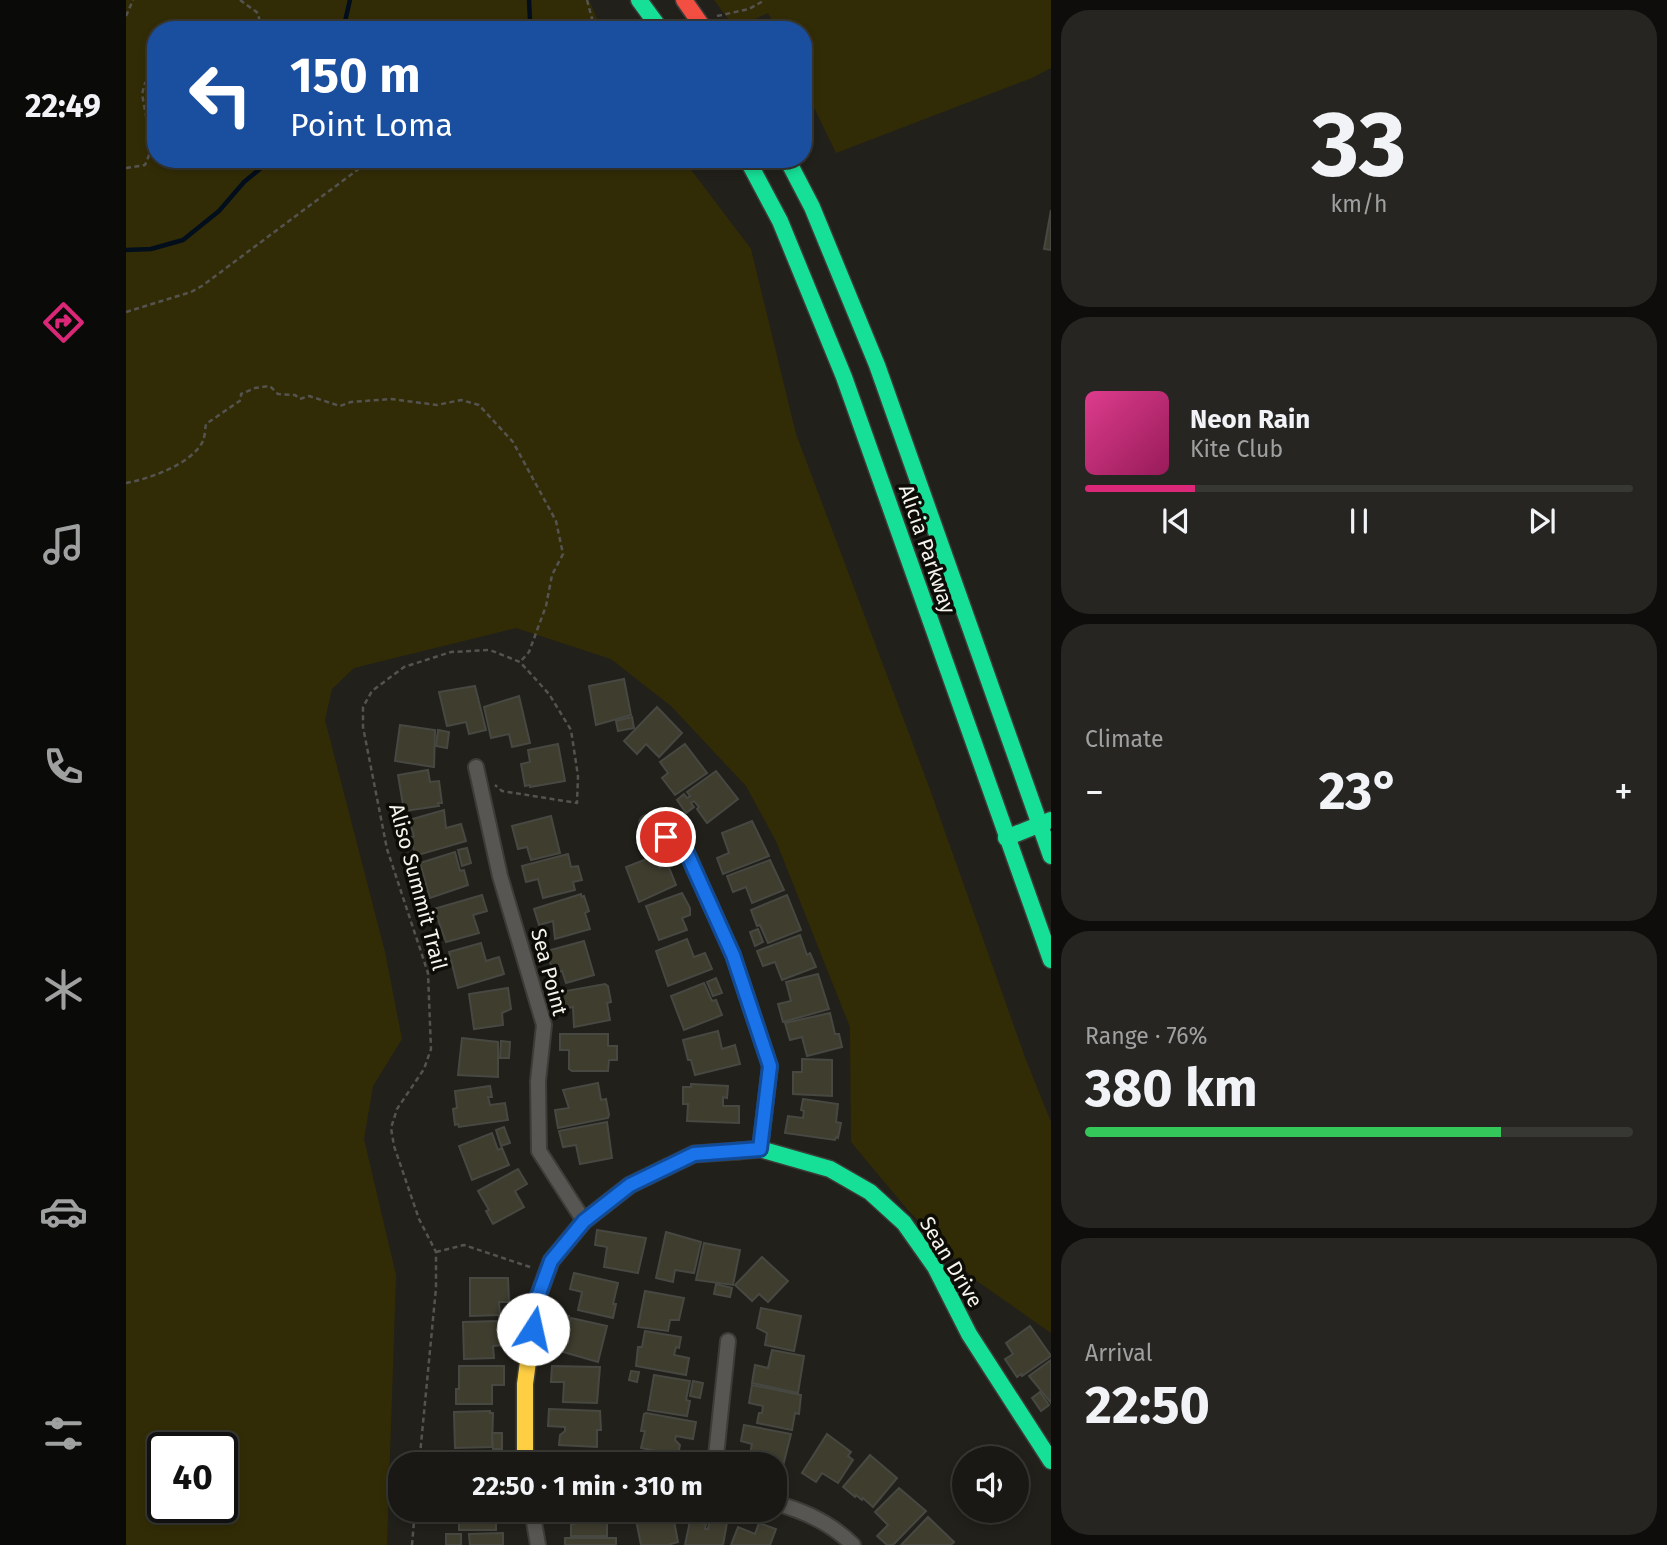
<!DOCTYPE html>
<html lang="en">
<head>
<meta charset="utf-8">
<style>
  :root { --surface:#191814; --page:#262522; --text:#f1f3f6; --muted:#9fa0a0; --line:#373734; --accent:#db2777 }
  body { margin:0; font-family:"Fira Sans",sans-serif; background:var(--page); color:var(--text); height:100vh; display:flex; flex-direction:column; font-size:26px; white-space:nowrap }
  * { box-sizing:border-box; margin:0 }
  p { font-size:23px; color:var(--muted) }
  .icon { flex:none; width:38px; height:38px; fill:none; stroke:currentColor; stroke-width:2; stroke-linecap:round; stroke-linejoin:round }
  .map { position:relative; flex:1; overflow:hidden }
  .side { display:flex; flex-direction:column; gap:10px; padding:10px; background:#0e0d0b; width:616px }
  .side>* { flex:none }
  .hud { position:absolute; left:21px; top:21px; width:665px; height:147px; border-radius:28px; box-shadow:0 4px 10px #0003,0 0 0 2px var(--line); background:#1a4fa0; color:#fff; overflow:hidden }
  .controls { position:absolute; left:826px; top:1446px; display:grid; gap:14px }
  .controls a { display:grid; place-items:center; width:77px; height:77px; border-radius:50%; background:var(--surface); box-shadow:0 4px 10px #0003,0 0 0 2px var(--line); font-size:35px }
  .speed { position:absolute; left:21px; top:1432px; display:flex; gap:14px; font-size:35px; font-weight:700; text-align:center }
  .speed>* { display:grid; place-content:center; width:91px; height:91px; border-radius:50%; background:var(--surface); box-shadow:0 4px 10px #0003,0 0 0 2px var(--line); line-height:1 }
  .speed .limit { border:4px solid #111; border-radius:10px; background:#fff; color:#111 }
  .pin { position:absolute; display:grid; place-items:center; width:60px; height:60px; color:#fff; margin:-30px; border:4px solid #fff; border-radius:50%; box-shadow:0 2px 7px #0007 }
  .me { position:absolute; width:77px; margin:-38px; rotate:10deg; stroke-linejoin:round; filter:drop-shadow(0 0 5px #0008) }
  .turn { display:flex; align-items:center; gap:24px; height:147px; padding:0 28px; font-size:32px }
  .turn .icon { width:91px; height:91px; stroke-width:2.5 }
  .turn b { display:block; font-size:49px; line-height:60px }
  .big { font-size:52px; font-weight:700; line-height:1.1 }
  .side .widget { flex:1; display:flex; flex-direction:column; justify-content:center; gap:10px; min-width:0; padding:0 24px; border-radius:28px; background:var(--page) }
  .side .dial { align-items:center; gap:0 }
  .dial b { font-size:91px; line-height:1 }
  .song { display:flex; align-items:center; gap:21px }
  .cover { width:84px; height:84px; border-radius:10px; background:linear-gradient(135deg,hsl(330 70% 55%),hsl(330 70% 35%)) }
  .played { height:7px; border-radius:4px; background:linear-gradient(90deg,var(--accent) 20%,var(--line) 20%) }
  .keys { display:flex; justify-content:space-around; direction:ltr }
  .heat { display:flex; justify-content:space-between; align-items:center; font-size:38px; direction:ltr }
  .charge { height:10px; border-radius:5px; background:linear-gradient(90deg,#34c759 76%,var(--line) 0) }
  .trip { position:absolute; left:262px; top:1452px; width:399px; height:70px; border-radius:28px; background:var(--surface); box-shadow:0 4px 10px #0003,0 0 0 2px var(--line); font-weight:700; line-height:70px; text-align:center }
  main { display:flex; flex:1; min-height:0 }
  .tabs { display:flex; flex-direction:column; width:126px; justify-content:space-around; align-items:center; background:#0a0a08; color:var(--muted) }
  .tabs .icon { width:49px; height:49px }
  .tabs .active { color:var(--accent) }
  .tabs b { font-size:32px; color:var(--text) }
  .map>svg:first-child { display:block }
  .green { fill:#322c06; fill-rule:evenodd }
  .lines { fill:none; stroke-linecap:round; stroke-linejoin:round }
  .stream { stroke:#030e1d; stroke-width:4.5 }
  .building { fill:#3f3d2e; stroke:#484843; stroke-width:2 }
  .street-casing { stroke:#3c3c38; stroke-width:18 }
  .fast-casing { stroke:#3c3c38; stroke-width:19 }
  .slow-casing { stroke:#3c3c38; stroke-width:19 }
  .jam-casing { stroke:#3c3c38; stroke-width:19 }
  .path { stroke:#545350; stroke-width:2.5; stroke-dasharray:5 3.5; stroke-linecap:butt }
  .street { stroke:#585652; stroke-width:14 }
  .fast { stroke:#16e098; stroke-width:16 }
  .slow { stroke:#ffcf43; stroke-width:16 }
  .jam { stroke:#f24e42; stroke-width:16 }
  .route-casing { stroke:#114b97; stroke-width:18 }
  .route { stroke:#1a73e8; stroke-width:12 }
  .labels { text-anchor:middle; stroke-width:7; stroke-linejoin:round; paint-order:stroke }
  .street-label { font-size:21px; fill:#f5f4ed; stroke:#0d0c07 }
</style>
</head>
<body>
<main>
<nav class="tabs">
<b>22:49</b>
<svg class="icon active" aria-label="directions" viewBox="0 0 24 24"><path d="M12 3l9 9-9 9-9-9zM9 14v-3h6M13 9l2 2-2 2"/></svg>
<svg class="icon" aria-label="music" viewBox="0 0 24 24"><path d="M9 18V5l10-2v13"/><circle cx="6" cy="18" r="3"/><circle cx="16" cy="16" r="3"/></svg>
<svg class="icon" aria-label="phone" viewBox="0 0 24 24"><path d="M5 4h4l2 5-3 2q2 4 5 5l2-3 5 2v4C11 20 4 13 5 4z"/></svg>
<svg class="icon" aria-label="climate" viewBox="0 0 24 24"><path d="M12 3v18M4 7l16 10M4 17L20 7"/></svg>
<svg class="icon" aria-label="car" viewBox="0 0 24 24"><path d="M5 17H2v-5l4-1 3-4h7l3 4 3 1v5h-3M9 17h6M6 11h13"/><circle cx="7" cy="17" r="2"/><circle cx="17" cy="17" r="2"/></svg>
<svg class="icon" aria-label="filters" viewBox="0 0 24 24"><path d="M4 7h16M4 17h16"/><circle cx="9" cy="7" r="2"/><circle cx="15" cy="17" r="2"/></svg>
</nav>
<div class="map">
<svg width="925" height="1545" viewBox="0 0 925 1545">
  <rect width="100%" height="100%" fill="#21201a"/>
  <g class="green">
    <path d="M 0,0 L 463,0 L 476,30 L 30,30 L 30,159 L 557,159 L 625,249 L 670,434 L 802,784 L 900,1060 L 925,1122 L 925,1333 L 848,1279 L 781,1209 L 725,1142 L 724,1027 L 650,841 L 620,786 L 545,706 L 485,659 L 390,628 L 228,668 L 206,689 L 199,720 L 259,952 L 276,1039 L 247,1086 L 238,1139 L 270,1275 L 261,1545 L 0,1545 ZM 96,1447 L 96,1507 L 37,1507 L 37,1447 Z"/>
    <path d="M 588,0 L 925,0 L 925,68 L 906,78 L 710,153 L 677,85 L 677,30 L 651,30 L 642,13 L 609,28 Z"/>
  </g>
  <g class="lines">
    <g class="stream">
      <path d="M 217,30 L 224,0"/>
      <path d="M 400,30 L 404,21 L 403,0"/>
      <path d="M 0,250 L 25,249 L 57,240 L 93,211 L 118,182 L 146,159"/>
    </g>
  </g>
  <g class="building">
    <path d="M 925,210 L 925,250 L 918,249 Z"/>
    <path d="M 498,679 L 505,715 L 470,725 L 463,686 Z"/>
    <path d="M 349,686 L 360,730 L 343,734 L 340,722 L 321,726 L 313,692 Z"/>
    <path d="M 393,696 L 404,743 L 386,747 L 383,734 L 365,738 L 358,707 Z"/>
    <path d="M 531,707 L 556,733 L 533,757 L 520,744 L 511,754 L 498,741 Z"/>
    <path d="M 506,717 L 508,728 L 492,731 L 490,721 Z"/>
    <path d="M 274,725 L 309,730 L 308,767 L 269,761 Z"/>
    <path d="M 312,730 L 323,732 L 321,748 L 310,746 Z"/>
    <path d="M 432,744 L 439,781 L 404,787 L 404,785 L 399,786 L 395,764 L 404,762 L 402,750 Z"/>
    <path d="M 559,744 L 581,773 L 549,795 L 536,778 L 542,773 L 534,762 Z"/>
    <path d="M 302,770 L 304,782 L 313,781 L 316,803 L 312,803 L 313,806 L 278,811 L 272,775 Z"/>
    <path d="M 590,771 L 612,799 L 581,823 L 571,809 L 573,807 L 568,801 L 565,803 L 568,807 L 560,813 L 551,800 L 558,794 L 561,798 L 564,796 L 561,792 Z"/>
    <path d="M 318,810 L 320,828 L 335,824 L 340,841 L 292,855 L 289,853 L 284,838 L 288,836 L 283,820 Z"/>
    <path d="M 425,816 L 434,853 L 405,860 L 401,847 L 392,849 L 386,826 Z"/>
    <path d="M 626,821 L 643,856 L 597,874 L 591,858 L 603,853 L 596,833 Z"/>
    <path d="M 341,848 L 345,863 L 336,866 L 332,850 Z"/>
    <path d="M 329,852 L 334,871 L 338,870 L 342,885 L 304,898 L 294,863 Z"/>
    <path d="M 442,854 L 445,867 L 452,866 L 456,880 L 447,882 L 449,890 L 417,898 L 412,879 L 400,882 L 396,866 Z"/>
    <path d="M 528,856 L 533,868 L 542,865 L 550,885 L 513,902 L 500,867 Z"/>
    <path d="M 644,860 L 658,890 L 626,903 L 620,887 L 607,892 L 601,876 Z"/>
    <path d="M 556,893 L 564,908 L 564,915 L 556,918 L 561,930 L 533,940 L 520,906 Z"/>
    <path d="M 455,894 L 456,897 L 458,896 L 463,911 L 459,913 L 464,929 L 429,939 L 427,921 L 413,925 L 408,909 Z"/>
    <path d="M 356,895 L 361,911 L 347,915 L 353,933 L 320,942 L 308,909 Z"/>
    <path d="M 661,895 L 675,930 L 642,943 L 634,925 L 631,926 L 625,910 Z"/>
    <path d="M 632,929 L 637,942 L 629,946 L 624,932 Z"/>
    <path d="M 674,935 L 681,955 L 684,953 L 690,967 L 656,980 L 649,962 L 637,966 L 631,951 Z"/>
    <path d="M 561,939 L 568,957 L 579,953 L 586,969 L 542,986 L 530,951 Z"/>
    <path d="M 458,941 L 468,975 L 440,983 L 436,971 L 427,973 L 421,951 Z"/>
    <path d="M 355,943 L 360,961 L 373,957 L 378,974 L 332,988 L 323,952 Z"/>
    <path d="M 692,974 L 703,1009 L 657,1022 L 652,1004 L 665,1001 L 660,982 Z"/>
    <path d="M 590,978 L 596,993 L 587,996 L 581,982 Z"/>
    <path d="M 578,983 L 586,1001 L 590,1000 L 596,1015 L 558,1030 L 545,996 Z"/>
    <path d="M 479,984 L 482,986 L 485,1002 L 481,1003 L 484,1020 L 448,1027 L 447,1007 L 432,1010 L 429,993 Z"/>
    <path d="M 382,988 L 385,1009 L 376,1013 L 377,1025 L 348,1029 L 343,994 Z"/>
    <path d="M 704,1013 L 709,1034 L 713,1034 L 716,1047 L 681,1056 L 676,1037 L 664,1040 L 659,1023 Z"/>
    <path d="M 592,1031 L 596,1049 L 609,1045 L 614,1064 L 569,1075 L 565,1060 L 562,1060 L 557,1040 Z"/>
    <path d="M 434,1034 L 482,1034 L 482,1046 L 491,1046 L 491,1060 L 483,1060 L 482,1071 L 446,1071 L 443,1069 L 443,1050 L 434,1050 Z"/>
    <path d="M 336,1038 L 372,1042 L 372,1077 L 332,1075 Z"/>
    <path d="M 375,1041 L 384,1042 L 383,1058 L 374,1058 Z"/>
    <path d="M 676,1059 L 706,1060 L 706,1096 L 667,1094 L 667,1072 L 676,1072 Z"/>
    <path d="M 472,1083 L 475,1100 L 480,1099 L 483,1115 L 482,1118 L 432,1128 L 429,1110 L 443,1108 L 437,1090 Z"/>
    <path d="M 565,1084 L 602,1086 L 601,1098 L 597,1097 L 597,1106 L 613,1106 L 613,1123 L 561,1121 L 562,1104 L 557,1104 L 557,1087 L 565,1087 Z"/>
    <path d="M 364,1086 L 366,1097 L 362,1097 L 364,1105 L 379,1103 L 382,1120 L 333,1127 L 332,1124 L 329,1125 L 327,1109 L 331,1108 L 329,1091 Z"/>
    <path d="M 677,1099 L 712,1104 L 710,1122 L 715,1123 L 712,1138 L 710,1137 L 709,1140 L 659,1133 L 662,1116 L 677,1118 L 678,1111 L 675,1110 Z"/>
    <path d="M 481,1122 L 486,1158 L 454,1164 L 450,1145 L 437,1147 L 433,1131 Z"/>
    <path d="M 378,1127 L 384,1143 L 375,1146 L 370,1130 Z"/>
    <path d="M 366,1133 L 372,1150 L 376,1148 L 383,1165 L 346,1180 L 333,1146 Z"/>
    <path d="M 392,1169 L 401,1184 L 389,1191 L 398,1207 L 367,1224 L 360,1211 L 363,1210 L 352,1191 Z"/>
    <path d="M 471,1230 L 520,1238 L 512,1273 L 478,1267 L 481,1247 L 469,1245 Z"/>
    <path d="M 540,1232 L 575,1242 L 568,1273 L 549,1270 L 547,1282 L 530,1278 Z"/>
    <path d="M 578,1243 L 614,1250 L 607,1285 L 570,1280 Z"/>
    <path d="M 636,1257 L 662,1281 L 642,1302 L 633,1294 L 626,1301 L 609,1285 Z"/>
    <path d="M 448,1273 L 492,1283 L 487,1304 L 490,1304 L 487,1318 L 452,1310 L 456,1292 L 444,1289 Z"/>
    <path d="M 344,1278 L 382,1278 L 383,1302 L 373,1302 L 374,1315 L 344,1316 Z"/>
    <path d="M 590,1284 L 606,1288 L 604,1297 L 588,1294 Z"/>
    <path d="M 519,1291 L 558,1298 L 553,1320 L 544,1320 L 542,1331 L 512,1327 Z"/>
    <path d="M 635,1308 L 675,1316 L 668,1351 L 639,1345 L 641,1333 L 631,1328 Z"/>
    <path d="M 432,1314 L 443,1316 L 439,1332 L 429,1330 Z"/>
    <path d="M 445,1318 L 481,1326 L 472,1362 L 434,1351 Z"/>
    <path d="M 373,1321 L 373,1324 L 377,1324 L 378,1345 L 367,1346 L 368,1358 L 338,1359 L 337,1322 Z"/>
    <path d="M 904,1326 L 925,1356 L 896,1376 L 895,1374 L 891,1377 L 879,1359 L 887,1354 L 880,1343 Z"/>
    <path d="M 519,1331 L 555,1337 L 553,1348 L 550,1347 L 548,1355 L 563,1358 L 560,1375 L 510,1366 L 512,1347 L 516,1347 Z"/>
    <path d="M 646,1350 L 678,1356 L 672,1393 L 626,1383 L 629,1365 L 642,1368 Z"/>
    <path d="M 925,1360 L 925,1403 L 903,1376 Z"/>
    <path d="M 333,1366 L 378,1366 L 378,1385 L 366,1385 L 366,1404 L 330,1404 L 330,1389 L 333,1389 Z"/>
    <path d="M 426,1366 L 474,1367 L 471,1403 L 437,1402 L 438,1382 L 425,1382 Z"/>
    <path d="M 505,1371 L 513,1372 L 511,1382 L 503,1380 Z"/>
    <path d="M 528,1375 L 564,1381 L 560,1400 L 564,1401 L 561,1416 L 522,1410 Z"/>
    <path d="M 567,1381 L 577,1383 L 574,1398 L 564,1396 Z"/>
    <path d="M 626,1385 L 675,1395 L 673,1414 L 669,1413 L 666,1430 L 631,1423 L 633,1413 L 636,1413 L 637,1406 L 623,1403 Z"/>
    <path d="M 914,1392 L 923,1405 L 915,1411 L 906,1398 Z"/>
    <path d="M 423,1409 L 474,1411 L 475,1430 L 471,1430 L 471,1447 L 433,1445 L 434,1435 L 439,1431 L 439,1427 L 422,1426 Z"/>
    <path d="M 364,1411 L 364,1413 L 367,1413 L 366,1447 L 329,1448 L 328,1412 Z"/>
    <path d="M 520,1413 L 570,1422 L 567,1439 L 550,1436 L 549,1440 L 554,1445 L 552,1455 L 515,1448 L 519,1431 L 515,1431 L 518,1414 Z"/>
    <path d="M 618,1425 L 665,1434 L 656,1470 L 649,1469 L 649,1465 L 622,1464 L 626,1444 L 615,1441 Z"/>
    <path d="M 366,1433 L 376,1433 L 376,1449 L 367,1449 Z"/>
    <path d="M 701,1434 L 725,1452 L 722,1456 L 727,1460 L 712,1483 L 696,1473 L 690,1482 L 676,1473 Z"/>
    <path d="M 331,1452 L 379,1453 L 379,1465 L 331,1465 Z"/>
    <path d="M 744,1455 L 771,1478 L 747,1507 L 737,1498 L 736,1500 L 730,1495 L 729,1497 L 717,1487 Z"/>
    <path d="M 773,1488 L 800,1511 L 767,1545 L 761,1545 L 751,1536 L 762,1525 L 749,1512 Z"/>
    <rect x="333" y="1510" width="37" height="20"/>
    <path d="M 432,1510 L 485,1510 L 485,1517 L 481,1517 L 481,1536 L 445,1536 L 445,1524 L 448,1524 L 448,1516 L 432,1516 Z"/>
    <path d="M 521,1510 L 546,1510 L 552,1542 L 542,1545 L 515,1545 L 510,1520 L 523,1518 Z"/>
    <path d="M 585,1513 L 602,1517 L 597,1545 L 559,1545 L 564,1521 L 580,1524 L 579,1529 L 582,1529 Z"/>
    <path d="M 802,1517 L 828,1542 L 825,1545 L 775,1545 Z"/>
    <path d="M 633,1523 L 650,1529 L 644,1545 L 605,1545 L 612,1527 L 629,1534 Z"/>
    <path d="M 377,1533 L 377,1545 L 344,1545 L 343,1534 Z"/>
    <rect x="320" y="1534" width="15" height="11"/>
    <rect x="439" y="1538" width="51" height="7"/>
  </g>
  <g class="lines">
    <defs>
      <g id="street">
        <path d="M 350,767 L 374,876 L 418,1025 L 412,1081 L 413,1151 L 458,1221"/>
        <path d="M 521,823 L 560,851 L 607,955 L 644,1066 L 634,1149"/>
        <path d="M 589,1465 L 602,1341"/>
        <path d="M 649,1503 C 679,1511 705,1523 727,1545"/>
        <path d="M 406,1510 L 412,1545"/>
      </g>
      <g id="fast">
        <path d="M 513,0 L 535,30"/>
        <path d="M 621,159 L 654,221 L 718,377 L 925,960"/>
        <path d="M 661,159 L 686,207 L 751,365 L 925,856"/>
        <path d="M 880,838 L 925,820"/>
        <path d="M 612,1151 L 634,1149 L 704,1169 L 744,1192 L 778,1223 L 809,1267 L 843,1334 L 925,1461"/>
      </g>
      <path id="slow" d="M 399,1465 L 399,1384 L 410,1302 L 425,1261 L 458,1221 L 504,1185 L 568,1154 L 612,1151"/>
      <path id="jam" d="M 558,0 L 579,30"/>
    </defs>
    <use href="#street" class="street-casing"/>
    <use href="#fast" class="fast-casing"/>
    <use href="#slow" class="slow-casing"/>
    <use href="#jam" class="jam-casing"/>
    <g class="path">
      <path d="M 114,0 L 132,13 L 134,23 L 132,30"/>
      <path d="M 461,0 L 469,30"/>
      <path d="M 0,16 L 7,0"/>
      <path d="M 591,16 L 623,9 L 639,0"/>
      <path d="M 0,168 L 19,165 L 26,148 L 16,94 L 19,83 L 30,79"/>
      <path d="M 0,312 L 65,292 L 76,286 L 246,159"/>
      <path d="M 0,483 C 23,479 66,464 77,441 C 79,436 79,429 80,424 L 115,400 L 115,394 L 129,388 L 144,386 L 152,394 L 169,395 L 174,399 L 183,396 L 214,406 L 225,402 L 265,399 L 311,405 L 335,400 L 353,405 L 387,442 L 430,521 L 437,554 L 426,575 L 420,606 L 403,652 L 394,662"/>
      <path d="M 310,1252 L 338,1245 L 407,1268"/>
      <path d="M 293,1465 L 310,1288 L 310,1252 L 293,1219 L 268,1146 L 265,1128 L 271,1109 L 298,1069 L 305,1049 L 302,973 L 261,849 L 237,727 L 237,707 L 246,691 L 278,667 L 325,652 L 364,650 L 394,662 L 423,694 L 445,730 L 452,776 L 451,803 L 376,791 L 369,785"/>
      <path d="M 286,1545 L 289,1510"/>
    </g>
    <use href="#street" class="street"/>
    <use href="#fast" class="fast"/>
    <use href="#slow" class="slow"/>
    <use href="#jam" class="jam"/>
  </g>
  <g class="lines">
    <defs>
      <path id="route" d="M 407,1329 L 410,1302 L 425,1261 L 458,1221 L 504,1185 L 568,1154 L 634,1149 L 644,1066 L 607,955 L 560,851 L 540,837"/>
    </defs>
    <use href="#route" class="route-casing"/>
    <use href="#route" class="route"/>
  </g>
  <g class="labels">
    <g class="street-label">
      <text transform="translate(801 549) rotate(71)" y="7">Alicia Parkway</text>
      <text transform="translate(292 887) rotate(75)" y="7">Aliso Summit Trail</text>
      <text transform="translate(423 972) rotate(75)" y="7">Sea Point</text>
      <text transform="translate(825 1262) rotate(59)" y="7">Sean Drive</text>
    </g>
  </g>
</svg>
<div class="controls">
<a><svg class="icon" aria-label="sound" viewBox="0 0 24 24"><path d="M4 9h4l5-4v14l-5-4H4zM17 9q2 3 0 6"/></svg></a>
</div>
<div class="speed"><div class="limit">40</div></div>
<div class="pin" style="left:540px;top:837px;background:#d93025"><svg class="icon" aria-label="arrive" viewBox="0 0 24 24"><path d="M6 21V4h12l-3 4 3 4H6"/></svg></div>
<svg class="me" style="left:407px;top:1329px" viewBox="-20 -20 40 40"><circle r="19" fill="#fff"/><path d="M0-13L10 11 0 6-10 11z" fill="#1a73e8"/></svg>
<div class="trip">22:50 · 1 min · 310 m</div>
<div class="hud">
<div class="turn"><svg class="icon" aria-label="left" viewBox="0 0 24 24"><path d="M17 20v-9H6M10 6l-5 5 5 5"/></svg><div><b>150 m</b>Point Loma</div></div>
</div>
</div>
<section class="side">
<div class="widget dial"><b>33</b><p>km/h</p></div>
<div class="widget">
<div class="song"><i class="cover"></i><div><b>Neon Rain</b><p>Kite Club</p></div></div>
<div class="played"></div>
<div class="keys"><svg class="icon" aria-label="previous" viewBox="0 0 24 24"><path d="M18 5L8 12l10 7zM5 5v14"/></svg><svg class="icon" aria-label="pause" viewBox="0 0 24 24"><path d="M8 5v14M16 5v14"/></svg><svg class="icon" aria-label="next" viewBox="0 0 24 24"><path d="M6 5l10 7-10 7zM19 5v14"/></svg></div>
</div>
<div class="widget"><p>Climate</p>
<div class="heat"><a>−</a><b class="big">23°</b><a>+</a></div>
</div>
<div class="widget"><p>Range · 76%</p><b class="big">380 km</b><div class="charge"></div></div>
<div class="widget"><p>Arrival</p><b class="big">22:50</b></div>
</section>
</main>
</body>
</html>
